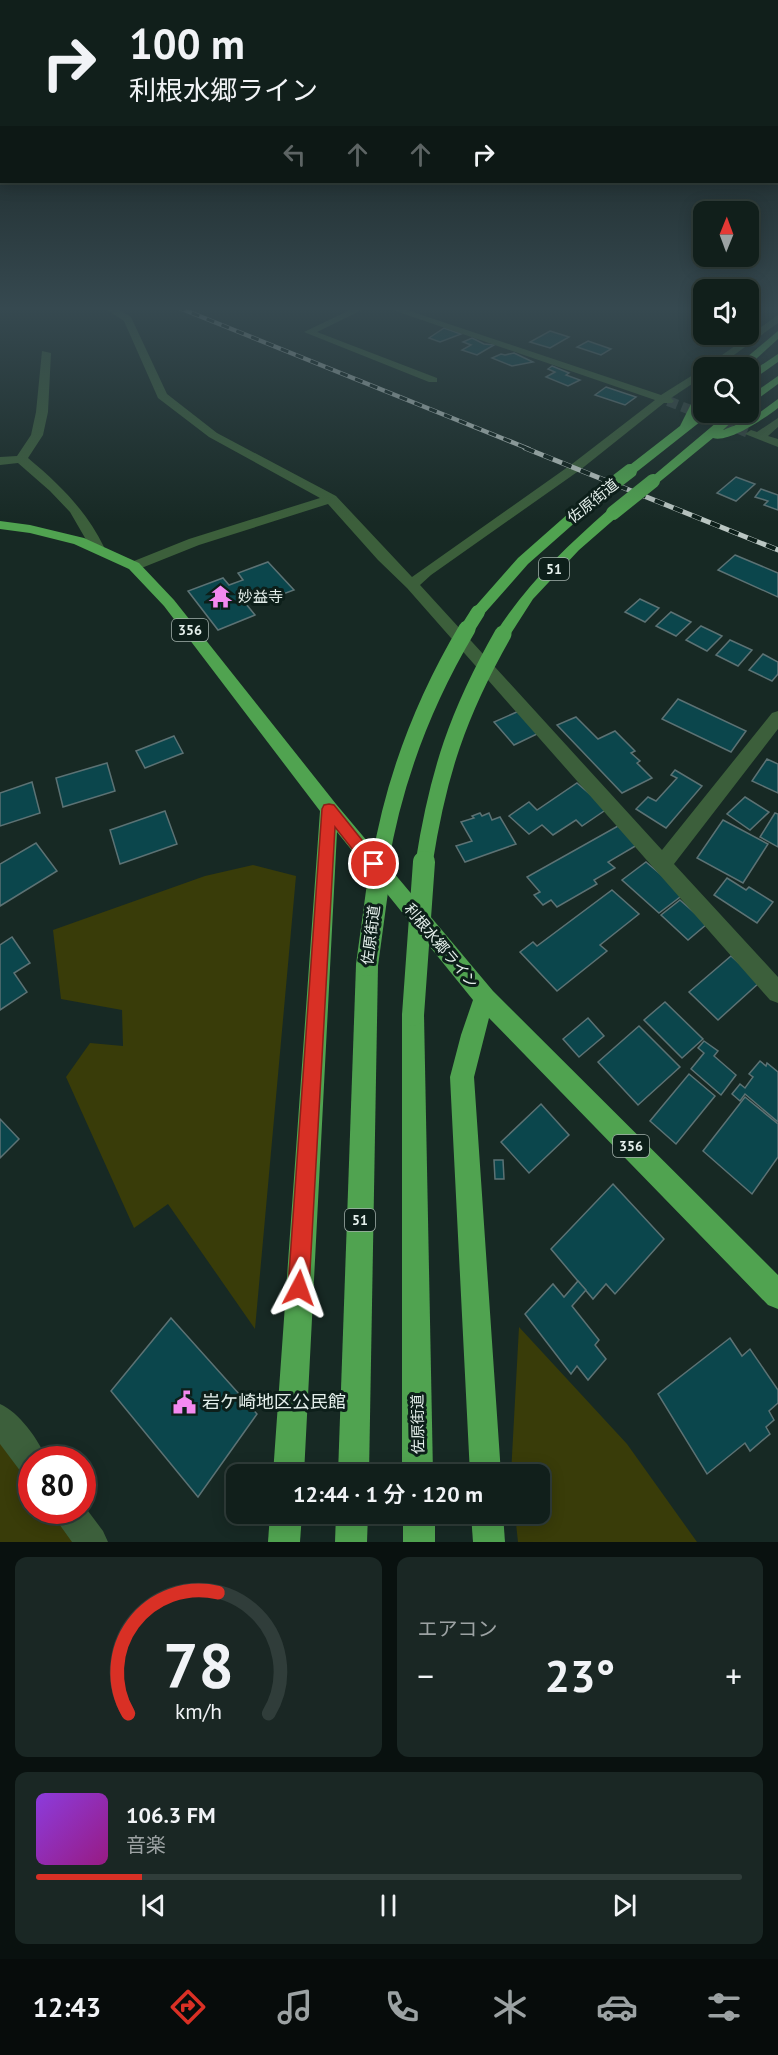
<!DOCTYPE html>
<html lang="ja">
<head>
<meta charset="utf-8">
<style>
  :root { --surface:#111f1b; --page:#1a2724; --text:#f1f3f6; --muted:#9ca2a3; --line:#303d3a; --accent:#d93025 }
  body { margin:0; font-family:"PT Sans","Noto Sans JP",sans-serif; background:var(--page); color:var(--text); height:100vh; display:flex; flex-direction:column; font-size:22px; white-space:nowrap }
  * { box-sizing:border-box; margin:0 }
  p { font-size:20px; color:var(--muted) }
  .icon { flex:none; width:33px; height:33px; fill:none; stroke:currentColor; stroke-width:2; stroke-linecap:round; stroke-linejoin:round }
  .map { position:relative; height:1542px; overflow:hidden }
  .side { display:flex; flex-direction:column; gap:15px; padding:15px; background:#09110f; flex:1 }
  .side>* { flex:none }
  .banner { position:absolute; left:0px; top:0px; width:778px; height:183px; box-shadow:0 3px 15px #0003,0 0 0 2px var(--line); background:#111f1b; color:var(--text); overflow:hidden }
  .needle { width:39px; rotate:1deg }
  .controls { position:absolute; left:693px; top:201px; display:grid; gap:12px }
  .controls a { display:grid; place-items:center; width:66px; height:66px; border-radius:12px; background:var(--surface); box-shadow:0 3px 15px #0003,0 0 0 2px var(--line); font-size:30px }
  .speed { position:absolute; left:18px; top:1446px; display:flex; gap:12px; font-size:30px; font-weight:700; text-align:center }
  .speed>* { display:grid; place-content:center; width:78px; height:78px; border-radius:50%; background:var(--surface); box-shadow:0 3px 15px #0003,0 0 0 2px var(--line); line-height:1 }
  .speed .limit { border:9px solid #d22; background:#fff; color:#111 }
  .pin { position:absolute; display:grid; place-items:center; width:51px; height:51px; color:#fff; margin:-26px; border:3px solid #fff; border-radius:50%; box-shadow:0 2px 6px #0007 }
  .me { position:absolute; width:66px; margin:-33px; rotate:4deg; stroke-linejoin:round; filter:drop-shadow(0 0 4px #0008) }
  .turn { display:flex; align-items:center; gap:21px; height:126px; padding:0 30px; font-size:27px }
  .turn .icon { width:78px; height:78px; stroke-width:2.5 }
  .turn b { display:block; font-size:42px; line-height:51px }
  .lanes { display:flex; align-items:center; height:57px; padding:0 30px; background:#0003; justify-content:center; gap:30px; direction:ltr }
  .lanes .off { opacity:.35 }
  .big { font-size:45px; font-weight:600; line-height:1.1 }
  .side .card { flex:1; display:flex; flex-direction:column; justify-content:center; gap:9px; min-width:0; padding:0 21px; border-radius:12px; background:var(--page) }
  .side .dial { align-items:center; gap:0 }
  .dial svg { height:156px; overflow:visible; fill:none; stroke:var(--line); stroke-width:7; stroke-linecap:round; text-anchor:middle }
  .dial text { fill:var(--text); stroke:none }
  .song { display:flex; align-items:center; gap:18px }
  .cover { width:72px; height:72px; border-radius:9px; background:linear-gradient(135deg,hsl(270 70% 55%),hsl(310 70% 35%)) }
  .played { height:6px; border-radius:3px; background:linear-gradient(90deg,var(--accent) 15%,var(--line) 15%) }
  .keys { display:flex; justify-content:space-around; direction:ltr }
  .heat { display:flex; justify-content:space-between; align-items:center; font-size:33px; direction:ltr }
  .side .tiles { flex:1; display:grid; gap:15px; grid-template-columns:1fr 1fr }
  .card:last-child { grid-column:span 2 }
  .trip { position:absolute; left:226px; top:1464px; width:324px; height:60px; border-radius:12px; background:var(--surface); box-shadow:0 3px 15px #0003,0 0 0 2px var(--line); font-weight:600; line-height:60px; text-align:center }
  .tab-bar { display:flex; height:96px; justify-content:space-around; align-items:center; background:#070c0b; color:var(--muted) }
  .tab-bar .icon { width:42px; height:42px }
  .tab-bar .selected { color:var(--accent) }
  .tab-bar b { font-size:27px; color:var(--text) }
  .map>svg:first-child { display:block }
  .green { fill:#393c09 }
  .building { fill:#0b464c; stroke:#5c7274; stroke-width:1.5 }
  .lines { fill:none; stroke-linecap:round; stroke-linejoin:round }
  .minor-tunnel { stroke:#364742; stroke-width:10; stroke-dasharray:10 5; stroke-linecap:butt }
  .minor { fill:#3c5f3b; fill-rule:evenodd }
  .tertiary { fill:#3c5f3b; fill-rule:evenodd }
  .trunk { fill:#50a350; fill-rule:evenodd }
  .rail-far1-casing { stroke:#bac6c2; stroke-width:4.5 }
  .rail-casing { stroke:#bac6c2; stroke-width:5 }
  .rail-far1 { stroke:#0d1f1a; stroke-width:3; stroke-dasharray:8; stroke-linecap:butt }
  .rail { stroke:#0d1f1a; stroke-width:4; stroke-dasharray:10; stroke-linecap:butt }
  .trunk-bridge-far2 { stroke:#50a350; stroke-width:14 }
  .trunk-bridge-far1 { stroke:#50a350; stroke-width:17 }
  .trunk-bridge { stroke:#50a350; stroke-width:22 }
  .route { fill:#d93025; stroke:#8d1f18; stroke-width:1.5 }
  .labels { text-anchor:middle; stroke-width:6; stroke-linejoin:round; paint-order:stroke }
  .shield { fill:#0d1f1a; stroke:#a4b1ac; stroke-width:1.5 }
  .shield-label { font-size:14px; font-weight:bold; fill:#e4efeb }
  .street-label { font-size:15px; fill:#e4efeb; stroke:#0d1f1a }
  .poi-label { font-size:15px; fill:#e4efeb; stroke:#0d1f1a; text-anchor:start }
  .near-poi-label { font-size:18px; fill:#e4efeb; stroke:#0d1f1a; text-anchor:start }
</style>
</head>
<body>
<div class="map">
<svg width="778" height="1542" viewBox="0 0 778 1542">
  <rect width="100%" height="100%" fill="#172924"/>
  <g class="green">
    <path d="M 253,865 L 296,876 L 255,1329 L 168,1204 L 134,1228 L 66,1077 L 90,1043 L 123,1046 L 122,1010 L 61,999 L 53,930 L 205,876 Z"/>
    <path d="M 519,1327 L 627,1444 L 697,1542 L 518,1542 L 515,1514 L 540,1514 L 540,1474 L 511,1474 Z"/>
    <path d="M 0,1419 L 31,1461 L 32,1510 L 68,1511 L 92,1542 L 0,1542 Z"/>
  </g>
  <g class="building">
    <path d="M 444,328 L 461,334 L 440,342 L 429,338 Z"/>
    <path d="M 550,331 L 569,337 L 550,348 L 530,342 Z"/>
    <path d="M 472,338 L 484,344 L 494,345 L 477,355 L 462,350 L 471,345 L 463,342 Z"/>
    <path d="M 588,341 L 611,349 L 601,355 L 577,347 Z"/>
    <path d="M 514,353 L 533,362 L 512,366 L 492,358 L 501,354 L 505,355 Z"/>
    <path d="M 552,366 L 569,373 L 566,375 L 580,380 L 568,386 L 546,377 L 555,372 L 548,369 Z"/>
    <path d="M 606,387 L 636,397 L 625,405 L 595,395 Z"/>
    <path d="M 736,477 L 755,484 L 736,501 L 717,493 Z"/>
    <path d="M 761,489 L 778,495 L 778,510 L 764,505 L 768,501 L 755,497 Z"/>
    <path d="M 735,555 L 778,573 L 778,597 L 718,570 Z"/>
    <path d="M 268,562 L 294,590 L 261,602 L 254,594 L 242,599 L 255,615 L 218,630 L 188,591 L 223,578 L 229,585 L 243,580 L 238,573 Z"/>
    <path d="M 640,599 L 659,608 L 645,622 L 625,612 Z"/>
    <path d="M 671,612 L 691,622 L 676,636 L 656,626 Z"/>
    <path d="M 701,626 L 722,636 L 707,651 L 686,640 Z"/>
    <path d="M 730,640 L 752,650 L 738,666 L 716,655 Z"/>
    <path d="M 763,654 L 778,662 L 778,674 L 772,681 L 749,670 Z"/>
    <path d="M 678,699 L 746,731 L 731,752 L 662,719 Z"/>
    <path d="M 519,711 L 539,733 L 514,745 L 494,722 Z"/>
    <path d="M 576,717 L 598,739 L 615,731 L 635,751 L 631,753 L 640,761 L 637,763 L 652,778 L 622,793 L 557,725 Z"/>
    <path d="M 174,736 L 183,753 L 145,768 L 136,751 Z"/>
    <path d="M 767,759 L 778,764 L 778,793 L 752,781 Z"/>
    <path d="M 107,763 L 115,791 L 63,807 L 56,778 Z"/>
    <path d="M 675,770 L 702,786 L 666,828 L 636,809 L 648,797 L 656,801 L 677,778 L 671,775 Z"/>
    <path d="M 32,782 L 40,813 L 0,826 L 0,793 Z"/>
    <path d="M 577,783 L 607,809 L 582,826 L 576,820 L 553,835 L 542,825 L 529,834 L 509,816 L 529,802 L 537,810 Z"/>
    <path d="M 745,797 L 769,812 L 750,830 L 727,814 Z"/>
    <path d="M 165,811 L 177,844 L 120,864 L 110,830 Z"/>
    <path d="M 480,813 L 482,816 L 489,813 L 492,820 L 500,817 L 516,844 L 465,862 L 456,846 L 472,841 L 461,822 L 474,818 L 472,816 Z"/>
    <path d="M 775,813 L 778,814 L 778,847 L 760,837 Z"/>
    <path d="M 723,820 L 768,844 L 743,883 L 697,858 Z"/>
    <path d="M 618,826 L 637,845 L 608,862 L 615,868 L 594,880 L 597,884 L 557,907 L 551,900 L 543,905 L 534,895 L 540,892 L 527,877 Z"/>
    <path d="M 36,843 L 57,871 L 0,906 L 0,864 Z"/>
    <path d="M 646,862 L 684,894 L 659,913 L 622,880 Z"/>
    <path d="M 727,878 L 746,890 L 749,887 L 773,902 L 757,923 L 714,895 Z"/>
    <path d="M 612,890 L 639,914 L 600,945 L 607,951 L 557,991 L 520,952 L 533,942 L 537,946 Z"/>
    <path d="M 680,900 L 707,924 L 688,940 L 661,915 Z"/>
    <path d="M 12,937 L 30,963 L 14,973 L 27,992 L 0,1010 L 0,945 Z"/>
    <path d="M 731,956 L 760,982 L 718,1020 L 689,992 Z"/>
    <path d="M 665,1002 L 703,1039 L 682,1058 L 644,1020 Z"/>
    <path d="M 588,1018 L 604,1036 L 579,1057 L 563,1039 Z"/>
    <path d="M 639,1026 L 680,1067 L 638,1105 L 598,1062 Z"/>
    <path d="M 704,1041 L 718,1051 L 714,1056 L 736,1075 L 721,1095 L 691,1069 L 704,1053 L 698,1048 Z"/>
    <path d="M 760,1061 L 766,1066 L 767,1063 L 778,1072 L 778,1122 L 745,1094 L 740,1101 L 732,1094 L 740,1084 L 745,1088 L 753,1077 L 749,1074 Z"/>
    <path d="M 689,1074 L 715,1096 L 676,1144 L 650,1121 Z"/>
    <path d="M 745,1097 L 778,1124 L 778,1157 L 752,1194 L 703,1151 Z"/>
    <path d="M 541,1104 L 569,1135 L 529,1173 L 501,1142 Z"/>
    <path d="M 0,1119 L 19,1139 L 0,1158 Z"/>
    <path d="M 494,1160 L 503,1160 L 504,1179 L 495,1179 Z"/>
    <path d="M 613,1184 L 664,1239 L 615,1294 L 606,1284 L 593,1299 L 551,1249 Z"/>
    <path d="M 578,1281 L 586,1290 L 572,1306 L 599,1340 L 595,1345 L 606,1359 L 588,1380 L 577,1366 L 571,1374 L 525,1314 L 553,1284 L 564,1297 Z"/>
    <path d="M 171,1318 L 257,1414 L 198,1497 L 111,1391 Z"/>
    <path d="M 730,1338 L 742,1356 L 750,1349 L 778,1390 L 778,1403 L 769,1411 L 774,1420 L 766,1427 L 770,1434 L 750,1451 L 745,1443 L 707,1474 L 658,1394 Z"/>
  </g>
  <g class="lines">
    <path class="minor-tunnel" d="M 668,401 L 751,434"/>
    <g class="minor">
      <path d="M 103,307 L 114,307 L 131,317 L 167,394 L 217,433 L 336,496 L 412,577 L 572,464 L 655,400 L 384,307 L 398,307 L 661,395 L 704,368 L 704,376 L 671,398 L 674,401 L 672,403 L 664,403 L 580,470 L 431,575 L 420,585 L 662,850 L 772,713 L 778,711 L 778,729 L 674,864 L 778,977 L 778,1003 L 770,1000 L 407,588 L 378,560 L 328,504 L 199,545 L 139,569 L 129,569 L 127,566 L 129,563 L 189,539 L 320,498 L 209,437 L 158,398 L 124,321 Z"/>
      <path d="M 356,307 L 368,307 L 317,332 L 437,378 L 437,382 L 429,382 L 304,332 Z"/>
      <path d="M 778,315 L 778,323 L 716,368 L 704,368 Z"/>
      <path d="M 42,351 L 51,353 L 48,412 L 43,435 L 28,458 C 59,484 86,510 104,547 L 102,550 L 92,550 L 70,512 L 50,491 L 18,463 L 0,465 L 0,457 L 17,456 L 31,435 L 36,412 Z"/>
      <path d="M 778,418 L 778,427 L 768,436 L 778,439 L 778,447 L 745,434 L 751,430 L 757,432 Z"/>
    </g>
    <g class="tertiary">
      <path d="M 0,1404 C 19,1412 39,1440 47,1460 L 32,1460 L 32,1476 L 21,1472 L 0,1444 Z"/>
      <path d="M 82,1503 L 103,1531 L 108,1542 L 72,1542 L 57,1521 L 52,1510 L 82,1510 Z"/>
    </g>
    <g class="trunk">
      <path d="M 778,331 L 778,339 L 746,368 L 734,368 Z"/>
      <path d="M 778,354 L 778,362 L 748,383 L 748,374 Z"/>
      <path d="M 778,376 L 778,384 L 748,406 L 748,397 Z"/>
      <path d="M 704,394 L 704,403 L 697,414 L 704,409 L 704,412 L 711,412 L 710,414 L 634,474 L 626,474 L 624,471 L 626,468 L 680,426 L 693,400 Z"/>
      <path d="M 778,399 L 778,408 C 765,418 729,443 713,438 L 657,484 L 653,485 L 647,481 L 729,412 L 742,412 L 723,430 L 751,419 Z"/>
      <path d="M 591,497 L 597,501 L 596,504 L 528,564 L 483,615 L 473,615 L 470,612 L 473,609 L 518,558 L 586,498 Z"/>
      <path d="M 613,509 L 618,510 L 620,513 L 618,516 L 579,550 L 533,599 L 508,638 L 498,638 L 495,634 C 526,585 565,548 608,510 Z"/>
      <path d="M 0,521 L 30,525 L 84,538 L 139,563 L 174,600 L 336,804 L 493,991 L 778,1275 L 778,1309 L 768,1305 L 489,1018 L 474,1077 L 501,1474 L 470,1474 L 450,1077 L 461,1035 L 473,1000 L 337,832 L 304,1474 L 273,1474 L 320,811 L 164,606 L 129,569 L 74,544 L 30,533 L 0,529 Z"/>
      <path d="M 367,955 L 375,958 L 378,965 L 369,1474 L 338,1474 L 356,965 L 359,958 Z"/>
      <path d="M 413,1004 L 421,1007 L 424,1015 L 433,1474 L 402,1474 L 402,1015 L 405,1007 Z"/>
      <path d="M 270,1514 L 302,1514 L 300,1542 L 268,1542 Z"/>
      <path d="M 336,1514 L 368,1514 L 367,1542 L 335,1542 Z"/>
      <rect x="403" y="1514" width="32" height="28"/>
      <path d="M 471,1514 L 503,1514 L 505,1542 L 473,1542 Z"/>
    </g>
    <defs>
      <path id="rail-far1" d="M 177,307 L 529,449"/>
      <path id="rail" d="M 525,448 L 778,550"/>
    </defs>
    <use href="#rail-far1" class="rail-far1-casing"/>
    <use href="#rail" class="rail-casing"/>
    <use href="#rail-far1" class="rail-far1"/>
    <use href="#rail" class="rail"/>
    <g class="trunk-bridge-far2">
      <path d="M 591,501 L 630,471"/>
      <path d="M 613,513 L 653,481"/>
      <path d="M 466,631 L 478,612"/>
    </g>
    <g class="trunk-bridge-far1">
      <path d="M 380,863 C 394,779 423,703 467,629"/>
      <path d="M 424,863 C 438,773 458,713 503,634"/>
    </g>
    <g class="trunk-bridge">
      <path d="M 367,965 L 381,862"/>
      <path d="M 413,1015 L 424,862"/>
    </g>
  </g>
  <linearGradient id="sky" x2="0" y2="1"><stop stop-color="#0d1714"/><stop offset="0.59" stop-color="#364950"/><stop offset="1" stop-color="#364950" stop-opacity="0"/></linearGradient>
  <rect width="778" height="523" fill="url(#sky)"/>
  <path class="route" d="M 329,804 L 334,805 L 381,864 L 379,869 L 374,871 L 368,869 L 335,827 L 309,1288 L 306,1296 L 299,1299 L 292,1296 L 288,1288 L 322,809 L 324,805 Z"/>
  <defs>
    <symbol id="temple-bare" viewBox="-9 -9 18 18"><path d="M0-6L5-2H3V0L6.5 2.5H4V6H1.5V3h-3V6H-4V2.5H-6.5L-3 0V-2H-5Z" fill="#f489f0" stroke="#0d1f1a" stroke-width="2.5" paint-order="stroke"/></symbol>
    <symbol id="civic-bare" viewBox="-9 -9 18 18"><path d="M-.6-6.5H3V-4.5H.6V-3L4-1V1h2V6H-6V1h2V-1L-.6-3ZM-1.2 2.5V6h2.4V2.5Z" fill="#f489f0" stroke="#0d1f1a" stroke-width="2.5" paint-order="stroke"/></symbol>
  </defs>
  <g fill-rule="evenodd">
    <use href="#temple-bare" x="204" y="580" width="33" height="33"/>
    <use href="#civic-bare" x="168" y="1386" width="33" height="33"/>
  </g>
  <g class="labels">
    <g class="shield">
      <rect x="539" y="558" width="30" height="22" rx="4.5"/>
      <rect x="172" y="619" width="36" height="22" rx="4.5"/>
      <rect x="613" y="1135" width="36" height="22" rx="4.5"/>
      <rect x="345" y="1209" width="30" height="22" rx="4.5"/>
    </g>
    <g class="shield-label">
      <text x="554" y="574">51</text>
      <text x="190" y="635">356</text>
      <text x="631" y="1151">356</text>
      <text x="360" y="1225">51</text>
    </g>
    <g class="street-label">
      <text transform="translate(593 501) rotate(-39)" y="5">佐原街道</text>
      <text transform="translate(371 935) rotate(-83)" y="5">佐原街道</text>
      <text transform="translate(441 946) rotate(50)" y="5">利根水郷ライン</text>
      <text transform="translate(418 1424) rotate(-91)" y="5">佐原街道</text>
    </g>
    <g class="poi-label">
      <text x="238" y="602">妙益寺</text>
    </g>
    <g class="near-poi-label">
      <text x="202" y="1408">岩ケ崎地区公民館</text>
    </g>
  </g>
</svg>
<div class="controls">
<a><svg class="needle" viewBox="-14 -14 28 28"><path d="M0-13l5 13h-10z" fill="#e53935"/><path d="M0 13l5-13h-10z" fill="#9ca2a3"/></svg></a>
<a><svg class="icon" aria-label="sound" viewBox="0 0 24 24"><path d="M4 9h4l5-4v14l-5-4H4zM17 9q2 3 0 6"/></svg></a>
<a><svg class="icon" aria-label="search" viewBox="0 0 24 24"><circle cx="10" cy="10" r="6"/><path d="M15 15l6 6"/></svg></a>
</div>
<div class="speed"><div class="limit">80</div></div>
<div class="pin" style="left:374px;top:864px;background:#d93025"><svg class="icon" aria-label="arrive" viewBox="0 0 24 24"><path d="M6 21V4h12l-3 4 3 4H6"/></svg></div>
<svg class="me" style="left:299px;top:1288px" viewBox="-20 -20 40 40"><path d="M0-17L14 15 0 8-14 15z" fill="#d93025" stroke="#fff" stroke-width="4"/></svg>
<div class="trip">12:44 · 1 分 · 120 m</div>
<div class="banner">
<div class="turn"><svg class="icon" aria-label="right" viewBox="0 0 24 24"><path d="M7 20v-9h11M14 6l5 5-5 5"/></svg><div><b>100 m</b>利根水郷ライン</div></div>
<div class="lanes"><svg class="icon off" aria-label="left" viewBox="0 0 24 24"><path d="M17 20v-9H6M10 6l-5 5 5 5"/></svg><svg class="icon off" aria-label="ahead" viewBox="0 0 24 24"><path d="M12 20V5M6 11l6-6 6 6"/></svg><svg class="icon off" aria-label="ahead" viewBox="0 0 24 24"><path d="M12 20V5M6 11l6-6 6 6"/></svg><svg class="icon" aria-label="right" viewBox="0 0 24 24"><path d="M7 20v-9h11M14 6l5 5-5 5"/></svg></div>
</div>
</div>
<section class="side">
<div class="tiles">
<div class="card dial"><svg viewBox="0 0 100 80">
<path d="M14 69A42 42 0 1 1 86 69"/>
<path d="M14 69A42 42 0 0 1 60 7" stroke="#d93025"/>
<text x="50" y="56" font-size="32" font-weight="700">78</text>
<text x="50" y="72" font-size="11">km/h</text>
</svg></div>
<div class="card"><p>エアコン</p>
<div class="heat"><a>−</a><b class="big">23°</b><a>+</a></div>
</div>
<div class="card">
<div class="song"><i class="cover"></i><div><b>106.3 FM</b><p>音楽</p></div></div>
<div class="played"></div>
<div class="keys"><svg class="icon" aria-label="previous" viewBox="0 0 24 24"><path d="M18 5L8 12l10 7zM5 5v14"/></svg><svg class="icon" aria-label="pause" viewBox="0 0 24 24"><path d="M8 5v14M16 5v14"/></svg><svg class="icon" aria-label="next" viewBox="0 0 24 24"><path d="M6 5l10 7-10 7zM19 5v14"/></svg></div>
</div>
</div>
</section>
<nav class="tab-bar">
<b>12:43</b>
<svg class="icon selected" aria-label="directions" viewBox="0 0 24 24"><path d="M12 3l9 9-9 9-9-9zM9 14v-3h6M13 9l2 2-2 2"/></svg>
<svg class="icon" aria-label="music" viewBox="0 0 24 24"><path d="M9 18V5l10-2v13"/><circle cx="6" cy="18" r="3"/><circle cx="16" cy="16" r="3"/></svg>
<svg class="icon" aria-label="phone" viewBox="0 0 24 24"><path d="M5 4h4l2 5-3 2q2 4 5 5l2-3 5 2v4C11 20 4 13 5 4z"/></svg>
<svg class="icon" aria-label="climate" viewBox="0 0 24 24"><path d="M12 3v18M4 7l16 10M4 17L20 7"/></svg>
<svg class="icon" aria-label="car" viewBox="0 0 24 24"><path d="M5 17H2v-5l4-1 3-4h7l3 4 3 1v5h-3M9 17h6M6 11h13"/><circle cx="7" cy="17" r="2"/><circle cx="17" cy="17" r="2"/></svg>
<svg class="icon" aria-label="filters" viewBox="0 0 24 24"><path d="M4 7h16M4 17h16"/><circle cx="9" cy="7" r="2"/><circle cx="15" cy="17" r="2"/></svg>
</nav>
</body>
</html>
